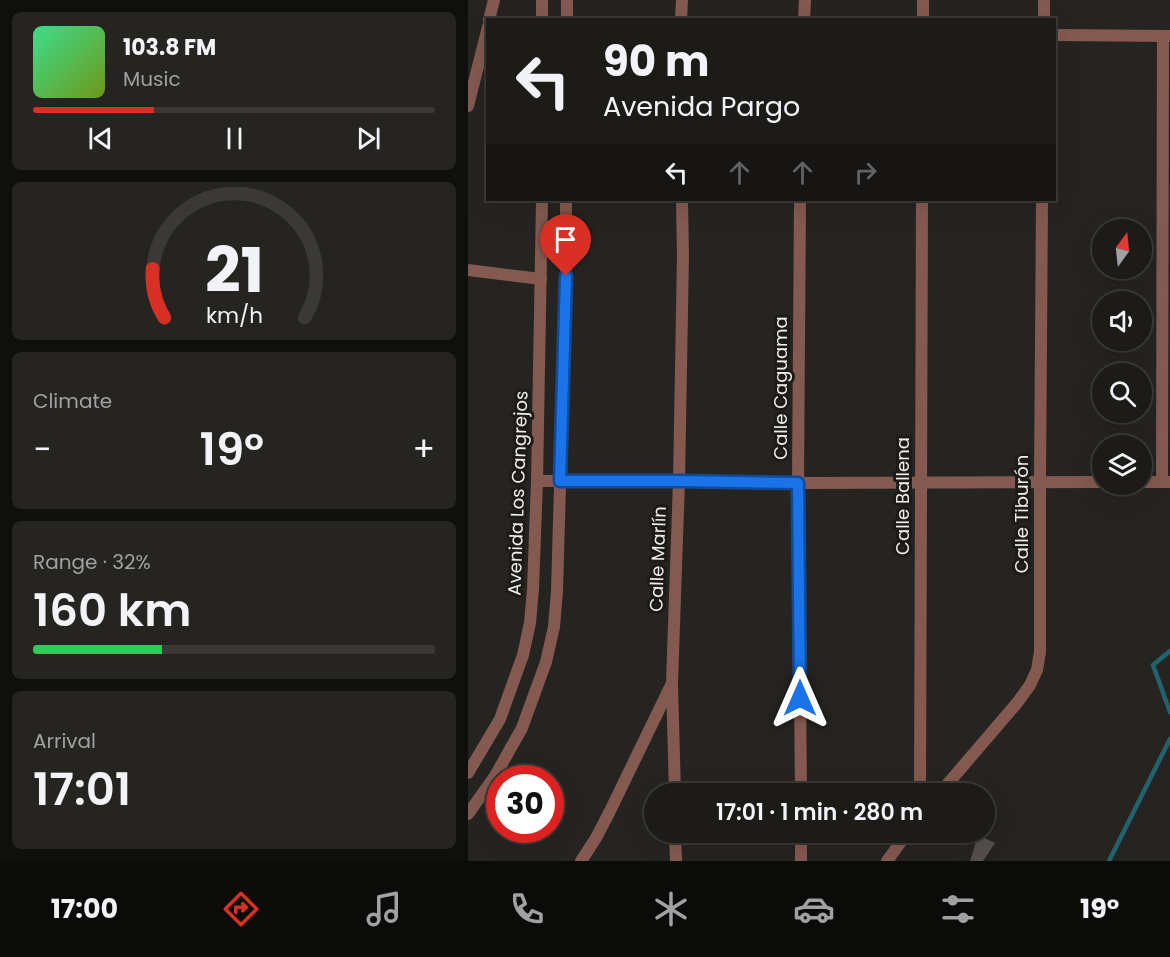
<!DOCTYPE html>
<html lang="en">
<head>
<meta charset="utf-8">
<style>
  :root { --surface:#1c1b18; --page:#252421; --text:#f1f3f6; --muted:#a0a1a2; --line:#3a3937; --accent:#d93025 }
  body { margin:0; font-family:Poppins,sans-serif; background:var(--page); color:var(--text); height:100vh; display:flex; flex-direction:column; font-size:22px; white-space:nowrap }
  * { box-sizing:border-box; margin:0 }
  p { font-size:20px; color:var(--muted) }
  .icon { flex:none; width:33px; height:33px; fill:none; stroke:currentColor; stroke-width:2; stroke-linecap:round; stroke-linejoin:round }
  .map { position:relative; flex:1; overflow:hidden }
  .drawer { display:flex; flex-direction:column; gap:12px; padding:12px; background:#0f0f0d; width:468px }
  .drawer>* { flex:none }
  .banner { position:absolute; left:18px; top:18px; width:570px; height:183px; border-radius:0px; box-shadow:0 6px 24px #0002,0 0 0 2px var(--line); background:#1c1b18; color:var(--text); overflow:hidden }
  .needle { width:39px; rotate:15deg }
  .tools { position:absolute; left:624px; top:219px; display:grid; gap:12px }
  .tools a { display:grid; place-items:center; width:60px; height:60px; border-radius:50%; background:var(--surface); box-shadow:0 6px 24px #0002,0 0 0 2px var(--line); font-size:30px }
  .speed { position:absolute; left:18px; top:765px; display:flex; gap:12px; font-size:30px; font-weight:700; text-align:center }
  .speed>* { display:grid; place-content:center; width:78px; height:78px; border-radius:50%; background:var(--surface); box-shadow:0 6px 24px #0002,0 0 0 2px var(--line); line-height:1 }
  .speed .limit { border:9px solid #d22; background:#fff; color:#111 }
  .pin { position:absolute; display:grid; place-items:center; width:51px; height:51px; color:#fff; margin:-62px -26px; border-radius:50% 50% 50% 0; rotate:-45deg; box-shadow:0 0 6px #0007 }
  .pin .icon { rotate:45deg }
  .me { position:absolute; width:66px; margin:-33px; rotate:0deg; stroke-linejoin:round; filter:drop-shadow(0 0 4px #0008) }
  .turn { display:flex; align-items:center; gap:21px; height:126px; padding:0 18px; font-size:27px }
  .turn .icon { width:78px; height:78px; stroke-width:2.5 }
  .turn b { display:block; font-size:42px; line-height:51px }
  .lanes { display:flex; align-items:center; height:57px; padding:0 18px; background:#0003; justify-content:center; gap:30px; direction:ltr }
  .lanes .off { opacity:.35 }
  .big { font-size:45px; font-weight:600; line-height:1.1 }
  .drawer .widget { flex:1; display:flex; flex-direction:column; justify-content:center; gap:9px; min-width:0; padding:0 21px; border-radius:9px; background:var(--page) }
  .drawer .dial { align-items:center; gap:0 }
  .dial svg { height:156px; overflow:visible; fill:none; stroke:var(--line); stroke-width:7; stroke-linecap:round; text-anchor:middle }
  .dial text { fill:var(--text); stroke:none }
  .song { display:flex; align-items:center; gap:18px }
  .cover { width:72px; height:72px; border-radius:9px; background:linear-gradient(135deg,hsl(150 70% 55%),hsl(80 70% 35%)) }
  .played { height:6px; border-radius:3px; background:linear-gradient(90deg,var(--accent) 30%,var(--line) 30%) }
  .keys { display:flex; justify-content:space-around; direction:ltr }
  .heat { display:flex; justify-content:space-between; align-items:center; font-size:33px; direction:ltr }
  .charge { height:9px; border-radius:4px; background:linear-gradient(90deg,#34c759 32%,var(--line) 0) }
  .trip { position:absolute; left:176px; top:783px; width:351px; height:60px; border-radius:30px; background:var(--surface); box-shadow:0 6px 24px #0002,0 0 0 2px var(--line); font-weight:600; line-height:60px; text-align:center }
  .menu { display:flex; height:96px; justify-content:space-around; align-items:center; background:#0b0b0a; color:var(--muted) }
  .menu .icon { width:42px; height:42px }
  .menu .active { color:var(--accent) }
  .menu b { font-size:27px; color:var(--text) }
  main { display:flex; flex:1; min-height:0 }
  .map>svg:first-child { display:block }
  .lines { fill:none; stroke-linecap:round; stroke-linejoin:round }
  .stream { stroke:#21636e; stroke-width:4.5 }
  .building { fill:#55504e }
  .street { stroke:#845a50; stroke-width:12 }
  .route-casing { stroke:#114b97; stroke-width:15 }
  .route { stroke:#1a73e8; stroke-width:10 }
  .labels { text-anchor:middle; stroke-width:6; stroke-linejoin:round; paint-order:stroke }
  .street-label { font-size:18px; fill:#f0efec; stroke:#1d1b17 }
</style>
</head>
<body>
<main>
<section class="drawer">
<div class="widget">
<div class="song"><i class="cover"></i><div><b>103.8 FM</b><p>Music</p></div></div>
<div class="played"></div>
<div class="keys"><svg class="icon" aria-label="previous" viewBox="0 0 24 24"><path d="M18 5L8 12l10 7zM5 5v14"/></svg><svg class="icon" aria-label="pause" viewBox="0 0 24 24"><path d="M8 5v14M16 5v14"/></svg><svg class="icon" aria-label="next" viewBox="0 0 24 24"><path d="M6 5l10 7-10 7zM19 5v14"/></svg></div>
</div>
<div class="widget dial"><svg viewBox="0 0 100 80">
<path d="M14 69A42 42 0 1 1 86 69"/>
<path d="M14 69A42 42 0 0 1 8 44" stroke="#d93025"/>
<text x="50" y="56" font-size="32" font-weight="700">21</text>
<text x="50" y="72" font-size="11">km/h</text>
</svg></div>
<div class="widget"><p>Climate</p>
<div class="heat"><a>−</a><b class="big">19°</b><a>+</a></div>
</div>
<div class="widget"><p>Range · 32%</p><b class="big">160 km</b><div class="charge"></div></div>
<div class="widget"><p>Arrival</p><b class="big">17:01</b></div>
</section>
<div class="map">
<svg width="702" height="861" viewBox="0 0 702 861">
  <rect width="100%" height="100%" fill="#262420"/>
  <g class="lines">
    <g class="stream">
      <path d="M 702,651 L 685,665 L 702,712"/>
      <path d="M 641,861 L 702,739"/>
    </g>
  </g>
  <path class="building" d="M 510,835 L 527,843 L 515,861 L 502,861 Z"/>
  <g class="lines">
    <g class="street">
      <path d="M 74,0 L 74,20"/>
      <path d="M 99,0 L 99,20"/>
      <path d="M 455,0 L 455,20"/>
      <path d="M 21,20 L 26,0"/>
      <path d="M 213,20 L 214,0"/>
      <path d="M 336,20 L 337,0"/>
      <path d="M 576,20 L 576,0"/>
      <path d="M 586,35 L 701,36"/>
      <path d="M 0,106 L 20,27"/>
      <path d="M 332,200 L 330,483 L 333,794"/>
      <path d="M 0,270 L 73,279"/>
      <path d="M 69,481 L 211,481 L 330,483 L 634,482"/>
      <path d="M 674,482 L 701,482"/>
      <path d="M 694,482 L 695,36"/>
      <path d="M 204,685 L 207,794"/>
      <path d="M 0,773 L 32,719 L 55,655 L 62,623 L 65,589 L 69,481 L 74,200"/>
      <path d="M 452,794 L 454,200"/>
      <path d="M 471,794 L 549,703 L 562,685 L 569,670 L 572,652 L 572,482 L 574,200"/>
      <path d="M 0,814 L 27,776 L 54,728 L 78,662 L 86,627 L 89,591 L 98,276 L 98,200"/>
      <path d="M 207,832 L 208,861"/>
      <path d="M 333,832 L 333,861"/>
      <path d="M 113,861 L 128,838 L 142,811 L 204,683 L 211,481 L 215,255 L 214,200"/>
      <path d="M 419,861 L 440,832"/>
    </g>
  </g>
  <g class="lines">
    <defs>
      <path id="route" d="M 98,276 L 92,481 L 211,481 L 330,483 L 332,698"/>
    </defs>
    <use href="#route" class="route-casing"/>
    <use href="#route" class="route"/>
  </g>
  <g class="labels">
    <g class="street-label">
      <text transform="translate(313 388) rotate(-90)" y="6">Calle Caguama</text>
      <text transform="translate(50 493) rotate(-88)" y="6">Avenida Los Cangrejos</text>
      <text transform="translate(435 496) rotate(-90)" y="6">Calle Ballena</text>
      <text transform="translate(554 514) rotate(-90)" y="6">Calle Tiburón</text>
      <text transform="translate(190 559) rotate(-88)" y="6">Calle Marlín</text>
    </g>
  </g>
</svg>
<div class="tools">
<a><svg class="needle" viewBox="-14 -14 28 28"><path d="M0-13l5 13h-10z" fill="#e53935"/><path d="M0 13l5-13h-10z" fill="#a0a1a2"/></svg></a>
<a><svg class="icon" aria-label="sound" viewBox="0 0 24 24"><path d="M4 9h4l5-4v14l-5-4H4zM17 9q2 3 0 6"/></svg></a>
<a><svg class="icon" aria-label="search" viewBox="0 0 24 24"><circle cx="10" cy="10" r="6"/><path d="M15 15l6 6"/></svg></a>
<a><svg class="icon" aria-label="layers" viewBox="0 0 24 24"><path d="M12 4l9 5-9 5-9-5zM3 14l9 5 9-5"/></svg></a>
</div>
<div class="speed"><div class="limit">30</div></div>
<div class="pin" style="left:98px;top:276px;background:#d93025"><svg class="icon" aria-label="arrive" viewBox="0 0 24 24"><path d="M6 21V4h12l-3 4 3 4H6"/></svg></div>
<svg class="me" style="left:332px;top:698px" viewBox="-20 -20 40 40"><path d="M0-17L14 15 0 8-14 15z" fill="#1a73e8" stroke="#fff" stroke-width="4"/></svg>
<div class="trip">17:01 · 1 min · 280 m</div>
<div class="banner">
<div class="turn"><svg class="icon" aria-label="left" viewBox="0 0 24 24"><path d="M17 20v-9H6M10 6l-5 5 5 5"/></svg><div><b>90 m</b>Avenida Pargo</div></div>
<div class="lanes"><svg class="icon" aria-label="left" viewBox="0 0 24 24"><path d="M17 20v-9H6M10 6l-5 5 5 5"/></svg><svg class="icon off" aria-label="ahead" viewBox="0 0 24 24"><path d="M12 20V5M6 11l6-6 6 6"/></svg><svg class="icon off" aria-label="ahead" viewBox="0 0 24 24"><path d="M12 20V5M6 11l6-6 6 6"/></svg><svg class="icon off" aria-label="right" viewBox="0 0 24 24"><path d="M7 20v-9h11M14 6l5 5-5 5"/></svg></div>
</div>
</div>
</main>
<nav class="menu">
<b>17:00</b>
<svg class="icon active" aria-label="directions" viewBox="0 0 24 24"><path d="M12 3l9 9-9 9-9-9zM9 14v-3h6M13 9l2 2-2 2"/></svg>
<svg class="icon" aria-label="music" viewBox="0 0 24 24"><path d="M9 18V5l10-2v13"/><circle cx="6" cy="18" r="3"/><circle cx="16" cy="16" r="3"/></svg>
<svg class="icon" aria-label="phone" viewBox="0 0 24 24"><path d="M5 4h4l2 5-3 2q2 4 5 5l2-3 5 2v4C11 20 4 13 5 4z"/></svg>
<svg class="icon" aria-label="climate" viewBox="0 0 24 24"><path d="M12 3v18M4 7l16 10M4 17L20 7"/></svg>
<svg class="icon" aria-label="car" viewBox="0 0 24 24"><path d="M5 17H2v-5l4-1 3-4h7l3 4 3 1v5h-3M9 17h6M6 11h13"/><circle cx="7" cy="17" r="2"/><circle cx="17" cy="17" r="2"/></svg>
<svg class="icon" aria-label="filters" viewBox="0 0 24 24"><path d="M4 7h16M4 17h16"/><circle cx="9" cy="7" r="2"/><circle cx="15" cy="17" r="2"/></svg>
<b>19°</b>
</nav>
</body>
</html>
